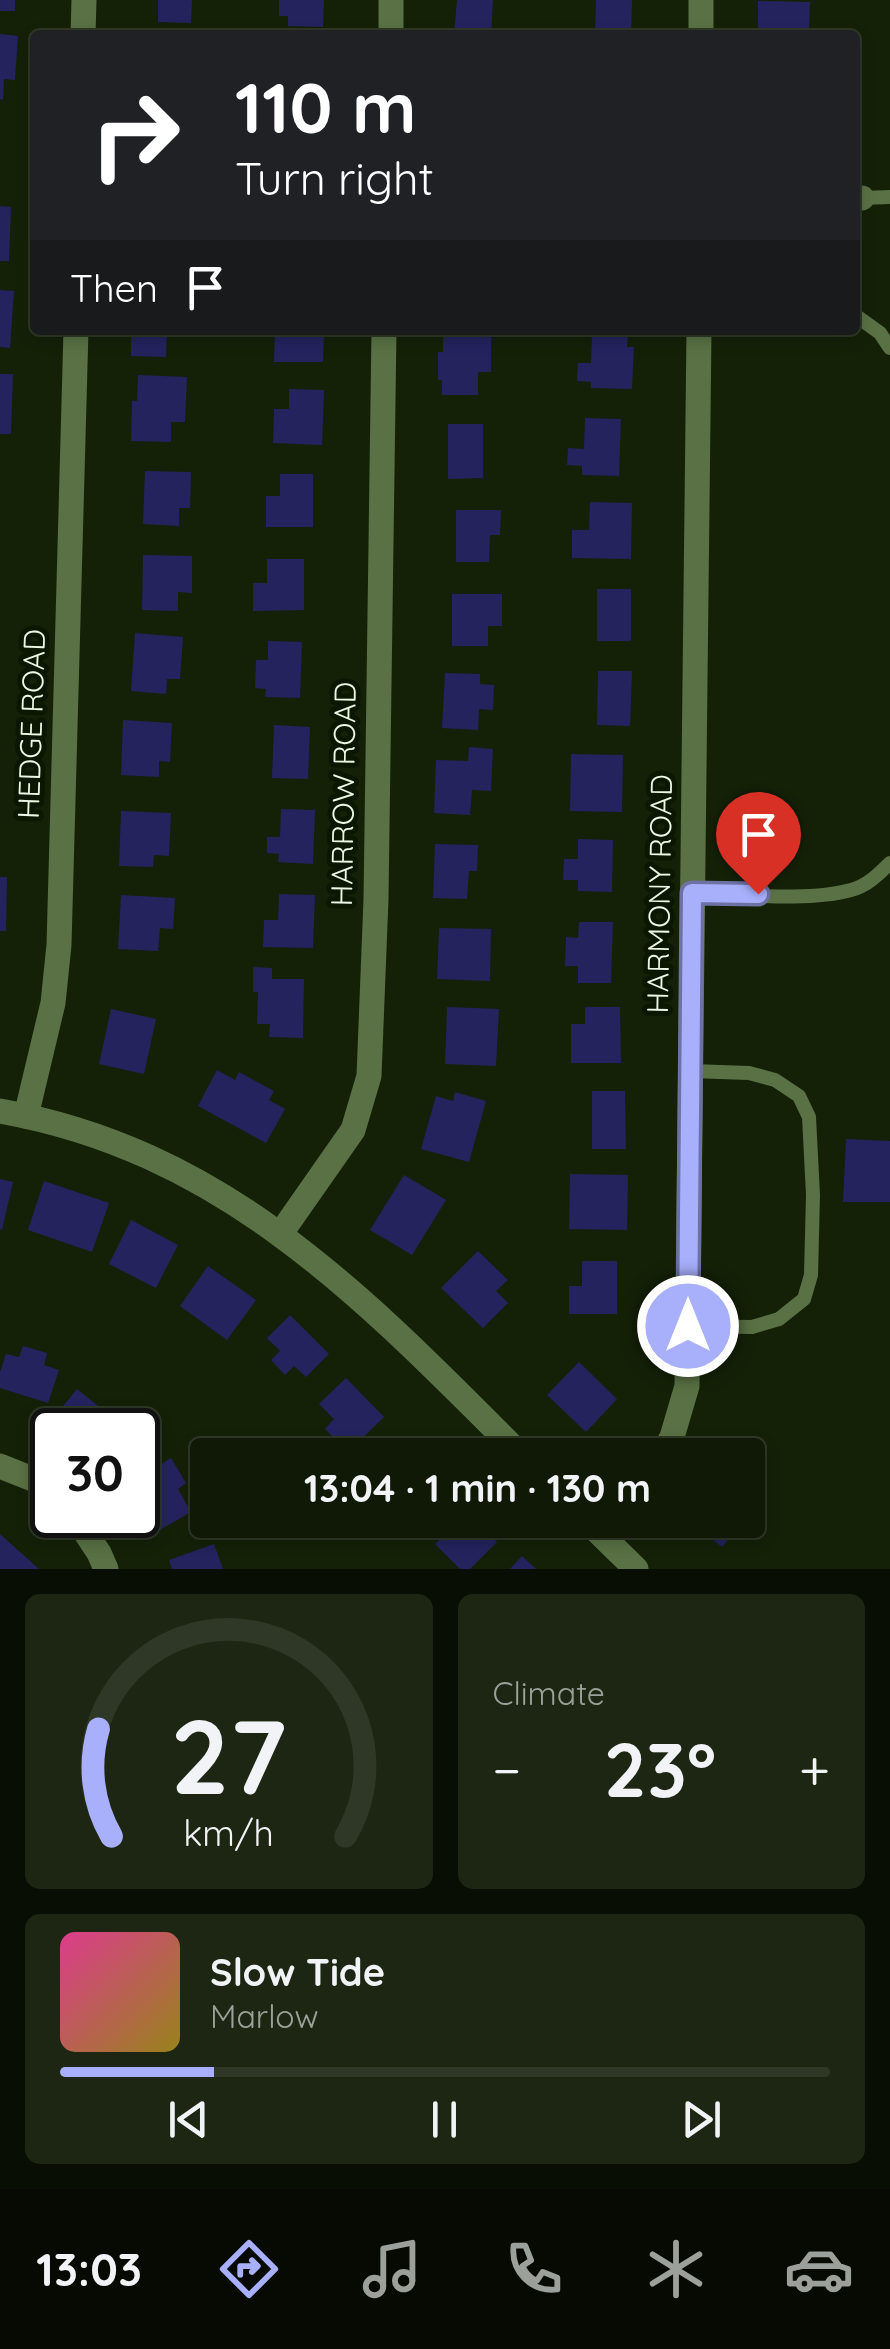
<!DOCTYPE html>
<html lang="en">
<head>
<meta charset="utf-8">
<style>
  :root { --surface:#0f1905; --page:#1d2613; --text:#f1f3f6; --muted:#9ba09a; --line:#2f3827; --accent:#a8b0fc }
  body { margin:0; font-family:Quicksand,sans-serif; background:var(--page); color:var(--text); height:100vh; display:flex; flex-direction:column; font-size:38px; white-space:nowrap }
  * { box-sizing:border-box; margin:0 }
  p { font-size:32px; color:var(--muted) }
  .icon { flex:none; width:55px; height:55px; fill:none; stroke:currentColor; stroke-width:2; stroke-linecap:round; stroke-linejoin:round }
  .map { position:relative; height:1569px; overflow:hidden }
  .sheet { display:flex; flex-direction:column; gap:25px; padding:25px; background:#080e03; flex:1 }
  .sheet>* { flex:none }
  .guide { position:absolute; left:30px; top:30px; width:830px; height:305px; border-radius:10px; box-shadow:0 5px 15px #0003,0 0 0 2px var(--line); background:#202124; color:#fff; overflow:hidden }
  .speed { position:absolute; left:30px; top:1408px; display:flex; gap:20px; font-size:50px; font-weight:700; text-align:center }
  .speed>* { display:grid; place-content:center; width:130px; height:130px; border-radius:50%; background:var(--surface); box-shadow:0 5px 15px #0003,0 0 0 2px var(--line); line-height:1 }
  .speed .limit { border:5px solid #111; border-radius:15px; background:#fff; color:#111 }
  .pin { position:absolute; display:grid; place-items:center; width:85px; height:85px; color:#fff; margin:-102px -42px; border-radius:50% 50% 50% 0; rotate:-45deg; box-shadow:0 0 10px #0007 }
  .pin .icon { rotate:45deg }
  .me { position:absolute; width:110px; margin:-55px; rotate:0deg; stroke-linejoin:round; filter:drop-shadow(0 0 8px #0008) }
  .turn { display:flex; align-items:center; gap:35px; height:210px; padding:0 40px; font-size:45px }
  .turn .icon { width:130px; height:130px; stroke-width:2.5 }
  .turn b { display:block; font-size:70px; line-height:85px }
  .then { display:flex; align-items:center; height:95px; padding:0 40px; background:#0003; gap:20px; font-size:38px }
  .big { font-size:75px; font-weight:700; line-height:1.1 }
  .sheet .widget { flex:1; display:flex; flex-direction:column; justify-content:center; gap:15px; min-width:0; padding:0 35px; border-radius:15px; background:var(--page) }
  .sheet .dial { align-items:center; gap:0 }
  .dial svg { height:260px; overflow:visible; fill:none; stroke:var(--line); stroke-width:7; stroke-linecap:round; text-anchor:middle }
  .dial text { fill:var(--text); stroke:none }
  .song { display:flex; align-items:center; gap:30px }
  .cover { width:120px; height:120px; border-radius:15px; background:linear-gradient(135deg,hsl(330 70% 55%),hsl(50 70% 35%)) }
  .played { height:10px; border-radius:5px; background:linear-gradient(90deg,var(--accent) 20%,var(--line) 20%) }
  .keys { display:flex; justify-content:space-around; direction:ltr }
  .heat { display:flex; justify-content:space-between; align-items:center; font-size:55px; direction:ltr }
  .sheet .tiles { flex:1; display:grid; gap:25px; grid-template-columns:1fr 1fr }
  .widget:last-child { grid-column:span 2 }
  .trip { position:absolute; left:190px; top:1438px; width:575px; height:100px; border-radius:10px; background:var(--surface); box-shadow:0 5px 15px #0003,0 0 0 2px var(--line); font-weight:700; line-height:100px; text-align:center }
  .tab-bar { display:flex; height:160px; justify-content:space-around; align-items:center; background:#060a02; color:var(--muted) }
  .tab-bar .icon { width:70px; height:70px }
  .tab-bar .selected { color:var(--accent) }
  .tab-bar b { font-size:45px; color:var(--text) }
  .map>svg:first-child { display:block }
  .building { fill:#24235e }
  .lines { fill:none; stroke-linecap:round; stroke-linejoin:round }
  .service { stroke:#597144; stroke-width:14 }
  .minor { stroke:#597144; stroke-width:25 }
  .route-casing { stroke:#6d72a4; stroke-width:25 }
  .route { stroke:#a8b0fc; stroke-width:18 }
  .labels { text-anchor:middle; stroke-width:10; stroke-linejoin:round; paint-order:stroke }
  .street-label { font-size:30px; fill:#eef7e6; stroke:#0b1701 }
</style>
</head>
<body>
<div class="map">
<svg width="890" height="1569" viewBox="0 0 890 1569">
  <rect width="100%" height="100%" fill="#142107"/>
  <g class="building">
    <rect x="0" y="0" width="15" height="11"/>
    <path d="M 158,0 L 192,0 L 191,23 L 158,22 Z"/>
    <path d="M 279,0 L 324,0 L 323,27 L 288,26 L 288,16 L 279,16 Z"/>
    <path d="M 457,0 L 493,0 L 491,35 L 454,34 Z"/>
    <path d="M 596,0 L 632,0 L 631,35 L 595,35 Z"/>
    <path d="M 758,1 L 810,2 L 809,35 L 758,35 Z"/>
    <path d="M 0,34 L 18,36 L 15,80 L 4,79 L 3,100 L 0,99 Z"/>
    <path d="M 0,206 L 11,207 L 9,261 L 0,261 Z"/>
    <path d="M 0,290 L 14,291 L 10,348 L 0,347 Z"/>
    <path d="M 131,330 L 167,330 L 166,357 L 131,356 Z"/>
    <path d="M 275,330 L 324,330 L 323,362 L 274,362 Z"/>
    <path d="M 592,334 L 628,335 L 627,347 L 634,347 L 632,389 L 591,388 L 591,382 L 577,381 L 578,363 L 591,363 Z"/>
    <path d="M 443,336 L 491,336 L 491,372 L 478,372 L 478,395 L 442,395 L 442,380 L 438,380 L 438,352 L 443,352 Z"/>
    <path d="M 0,374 L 13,374 L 11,434 L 0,434 Z"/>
    <path d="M 138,375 L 187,377 L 185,422 L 171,422 L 171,442 L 131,441 L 132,401 L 137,401 Z"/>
    <path d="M 289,389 L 324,390 L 322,445 L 273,443 L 274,409 L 289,409 Z"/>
    <path d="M 585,418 L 621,419 L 619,476 L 582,475 L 582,466 L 567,465 L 568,448 L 584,449 Z"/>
    <path d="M 448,424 L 483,424 L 483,478 L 448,479 Z"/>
    <path d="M 145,471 L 191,472 L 190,508 L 179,508 L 179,526 L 143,524 Z"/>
    <path d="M 280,474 L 313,474 L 313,527 L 266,527 L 266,496 L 280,496 Z"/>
    <path d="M 590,502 L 632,503 L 631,559 L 572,558 L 572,530 L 589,530 Z"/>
    <path d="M 456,510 L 501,510 L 500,535 L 490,535 L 489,562 L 456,562 Z"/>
    <path d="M 143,555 L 192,556 L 192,593 L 178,592 L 178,611 L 142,610 Z"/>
    <path d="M 267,559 L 304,559 L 304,610 L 253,611 L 253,583 L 267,583 Z"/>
    <rect x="597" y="589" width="34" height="52"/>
    <path d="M 452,594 L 502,594 L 502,626 L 488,626 L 488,646 L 452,646 Z"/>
    <path d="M 135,633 L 183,637 L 180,679 L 167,679 L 166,694 L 131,691 Z"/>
    <path d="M 268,641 L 302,642 L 300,698 L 265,697 L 266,689 L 255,688 L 256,660 L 268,660 Z"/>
    <path d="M 598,671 L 632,671 L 630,726 L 597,725 Z"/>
    <path d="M 445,673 L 480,674 L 480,684 L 494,685 L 493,710 L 479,709 L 478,730 L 442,728 Z"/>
    <path d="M 123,720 L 172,723 L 170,762 L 159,761 L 159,777 L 121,775 Z"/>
    <path d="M 274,725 L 310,727 L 308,779 L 272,778 Z"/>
    <path d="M 469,747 L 493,749 L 491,791 L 472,790 L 470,815 L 434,813 L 436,760 L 468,761 Z"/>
    <path d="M 571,754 L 623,755 L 622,812 L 570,811 Z"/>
    <path d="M 281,809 L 315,810 L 313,864 L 278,862 L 279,854 L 267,853 L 267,837 L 280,837 Z"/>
    <path d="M 121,811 L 171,813 L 169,856 L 154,855 L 153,867 L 119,866 Z"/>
    <path d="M 578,839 L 613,840 L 612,892 L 578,891 L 578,880 L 563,880 L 564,859 L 578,859 Z"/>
    <path d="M 435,844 L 478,845 L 477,871 L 469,871 L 467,899 L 433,898 Z"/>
    <path d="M 0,877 L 7,877 L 6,931 L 0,931 Z"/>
    <path d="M 279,894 L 315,895 L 313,948 L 263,947 L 264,920 L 278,920 Z"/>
    <path d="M 121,895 L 175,898 L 173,929 L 160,928 L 158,951 L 118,949 Z"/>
    <path d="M 579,922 L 613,922 L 611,983 L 578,983 L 578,966 L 565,966 L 566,937 L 578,938 Z"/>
    <path d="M 439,928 L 491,929 L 490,981 L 437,979 Z"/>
    <path d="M 253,967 L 272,968 L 272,979 L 304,979 L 303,1038 L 269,1037 L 270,1024 L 257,1024 L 258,992 L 253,992 Z"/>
    <path d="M 447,1007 L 499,1009 L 496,1066 L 445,1064 Z"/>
    <path d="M 585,1007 L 620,1007 L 621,1063 L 571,1063 L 571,1024 L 585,1024 Z"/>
    <path d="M 111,1009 L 156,1019 L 144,1074 L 99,1064 Z"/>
    <path d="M 217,1070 L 235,1080 L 239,1072 L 274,1091 L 269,1100 L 285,1109 L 266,1143 L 198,1106 Z"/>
    <path d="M 592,1091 L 625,1091 L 626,1149 L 592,1149 Z"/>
    <path d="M 455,1092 L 486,1101 L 469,1162 L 421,1149 L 436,1096 L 453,1101 Z"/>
    <path d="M 846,1139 L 890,1141 L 890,1202 L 843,1202 Z"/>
    <path d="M 570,1174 L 628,1175 L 627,1230 L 569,1229 Z"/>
    <path d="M 404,1175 L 446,1200 L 412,1255 L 370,1230 Z"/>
    <path d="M 0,1179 L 13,1182 L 2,1230 L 0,1229 Z"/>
    <path d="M 44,1181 L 109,1203 L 92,1252 L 28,1230 Z"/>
    <path d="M 131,1220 L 178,1245 L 156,1288 L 109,1264 Z"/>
    <path d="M 478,1251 L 508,1280 L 496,1291 L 508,1303 L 483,1328 L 441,1288 Z"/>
    <path d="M 582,1261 L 617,1261 L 617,1314 L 569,1314 L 569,1286 L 582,1286 Z"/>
    <path d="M 208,1266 L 256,1300 L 227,1340 L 180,1306 Z"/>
    <path d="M 290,1315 L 329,1354 L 306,1377 L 294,1366 L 285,1375 L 271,1360 L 280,1351 L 267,1338 Z"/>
    <path d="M 23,1346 L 47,1353 L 44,1365 L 59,1370 L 48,1403 L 0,1388 L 0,1372 L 6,1354 L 19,1357 Z"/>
    <path d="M 579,1362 L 617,1399 L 586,1432 L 547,1395 Z"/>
    <path d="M 346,1378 L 384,1417 L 348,1452 L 325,1429 L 334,1419 L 319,1404 Z"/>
    <path d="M 77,1389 L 128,1430 L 73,1430 L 55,1416 Z"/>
    <path d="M 171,1458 L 186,1483 L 178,1489 L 191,1512 L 158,1531 L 138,1496 L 138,1478 Z"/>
    <path d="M 439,1520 L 475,1520 L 497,1542 L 470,1569 L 460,1569 L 435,1544 L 443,1537 L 432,1527 Z"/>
    <path d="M 694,1520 L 744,1520 L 722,1547 L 692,1523 Z"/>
    <path d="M 0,1534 L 39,1569 L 0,1569 Z"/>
    <path d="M 214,1544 L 223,1569 L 172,1569 L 169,1560 Z"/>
    <path d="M 522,1556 L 536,1569 L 510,1569 Z"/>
  </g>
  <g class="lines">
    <g class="service">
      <path d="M 862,198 L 890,197"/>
      <path d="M 855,315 L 880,333 L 890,348"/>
      <path d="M 692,893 C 738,894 809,902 851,890 C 867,886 879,874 890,863"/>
      <path d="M 689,1326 L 752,1327 L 779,1319 L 804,1299 L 811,1275 L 813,1195 L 809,1117 L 799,1096 L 775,1080 L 749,1073 L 691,1071"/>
    </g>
    <g class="minor">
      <path d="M 83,35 L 84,0"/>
      <path d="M 391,35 L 391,0"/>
      <path d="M 701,35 L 701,0"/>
      <path d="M 855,198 L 862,198"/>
      <path d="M 0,1111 C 226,1151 366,1300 521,1455"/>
      <path d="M 26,1116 L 53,1003 L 59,945 L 76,330"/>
      <path d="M 281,1233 L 353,1130 L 369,1076 L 376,899 L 384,330"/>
      <path d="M 662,1455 L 672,1437 L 687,1386 L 699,330"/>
      <path d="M 0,1466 L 35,1480 L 52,1493"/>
      <path d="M 74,1515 L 99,1553 L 106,1569"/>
      <path d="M 586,1520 L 636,1569"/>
    </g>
  </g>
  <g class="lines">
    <defs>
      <path id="route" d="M 688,1326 L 692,893 L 758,894"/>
    </defs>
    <use href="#route" class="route-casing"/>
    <use href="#route" class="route"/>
  </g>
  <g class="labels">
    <g class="street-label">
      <text transform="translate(32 724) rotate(-88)" y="10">HEDGE ROAD</text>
      <text transform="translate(344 794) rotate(-89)" y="10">HARROW ROAD</text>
      <text transform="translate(660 894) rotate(-89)" y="10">HARMONY ROAD</text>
    </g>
  </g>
</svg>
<div class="speed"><div class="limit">30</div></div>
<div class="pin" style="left:758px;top:894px;background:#d93025"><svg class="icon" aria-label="arrive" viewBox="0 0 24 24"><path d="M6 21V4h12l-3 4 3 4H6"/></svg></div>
<svg class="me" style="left:688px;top:1326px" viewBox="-20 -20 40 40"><circle r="17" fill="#a8b0fc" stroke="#fff" stroke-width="3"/><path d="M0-11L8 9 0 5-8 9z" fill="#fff"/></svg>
<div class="trip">13:04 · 1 min · 130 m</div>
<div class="guide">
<div class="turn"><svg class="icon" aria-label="right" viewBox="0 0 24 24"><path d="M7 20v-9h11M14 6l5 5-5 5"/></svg><div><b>110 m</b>Turn right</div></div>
<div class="then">Then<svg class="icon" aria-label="arrive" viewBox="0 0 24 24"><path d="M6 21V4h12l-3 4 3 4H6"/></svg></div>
</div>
</div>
<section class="sheet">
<div class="tiles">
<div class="widget dial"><svg viewBox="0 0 100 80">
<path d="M14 69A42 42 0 1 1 86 69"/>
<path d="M14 69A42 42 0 0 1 10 36" stroke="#a8b0fc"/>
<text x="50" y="56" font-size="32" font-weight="700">27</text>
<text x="50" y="72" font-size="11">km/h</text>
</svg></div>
<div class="widget"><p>Climate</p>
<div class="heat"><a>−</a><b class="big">23°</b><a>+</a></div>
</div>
<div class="widget">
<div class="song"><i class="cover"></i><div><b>Slow Tide</b><p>Marlow</p></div></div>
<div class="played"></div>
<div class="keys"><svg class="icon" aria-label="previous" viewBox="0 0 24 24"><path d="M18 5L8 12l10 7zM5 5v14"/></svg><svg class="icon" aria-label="pause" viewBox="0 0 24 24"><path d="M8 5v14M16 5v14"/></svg><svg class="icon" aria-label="next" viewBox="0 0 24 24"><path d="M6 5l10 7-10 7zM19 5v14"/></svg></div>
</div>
</div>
</section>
<nav class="tab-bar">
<b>13:03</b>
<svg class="icon selected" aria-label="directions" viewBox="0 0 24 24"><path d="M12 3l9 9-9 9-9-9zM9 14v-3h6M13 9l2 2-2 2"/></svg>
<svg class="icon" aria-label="music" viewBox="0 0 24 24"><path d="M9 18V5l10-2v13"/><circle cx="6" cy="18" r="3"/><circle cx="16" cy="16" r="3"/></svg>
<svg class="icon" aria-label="phone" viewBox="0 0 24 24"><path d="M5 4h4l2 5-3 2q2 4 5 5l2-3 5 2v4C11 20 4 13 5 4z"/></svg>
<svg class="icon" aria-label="climate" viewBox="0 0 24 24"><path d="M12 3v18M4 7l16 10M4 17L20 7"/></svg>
<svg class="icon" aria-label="car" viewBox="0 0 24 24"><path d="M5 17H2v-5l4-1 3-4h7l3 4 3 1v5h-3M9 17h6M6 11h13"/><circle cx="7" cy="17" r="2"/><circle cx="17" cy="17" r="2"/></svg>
</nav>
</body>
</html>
